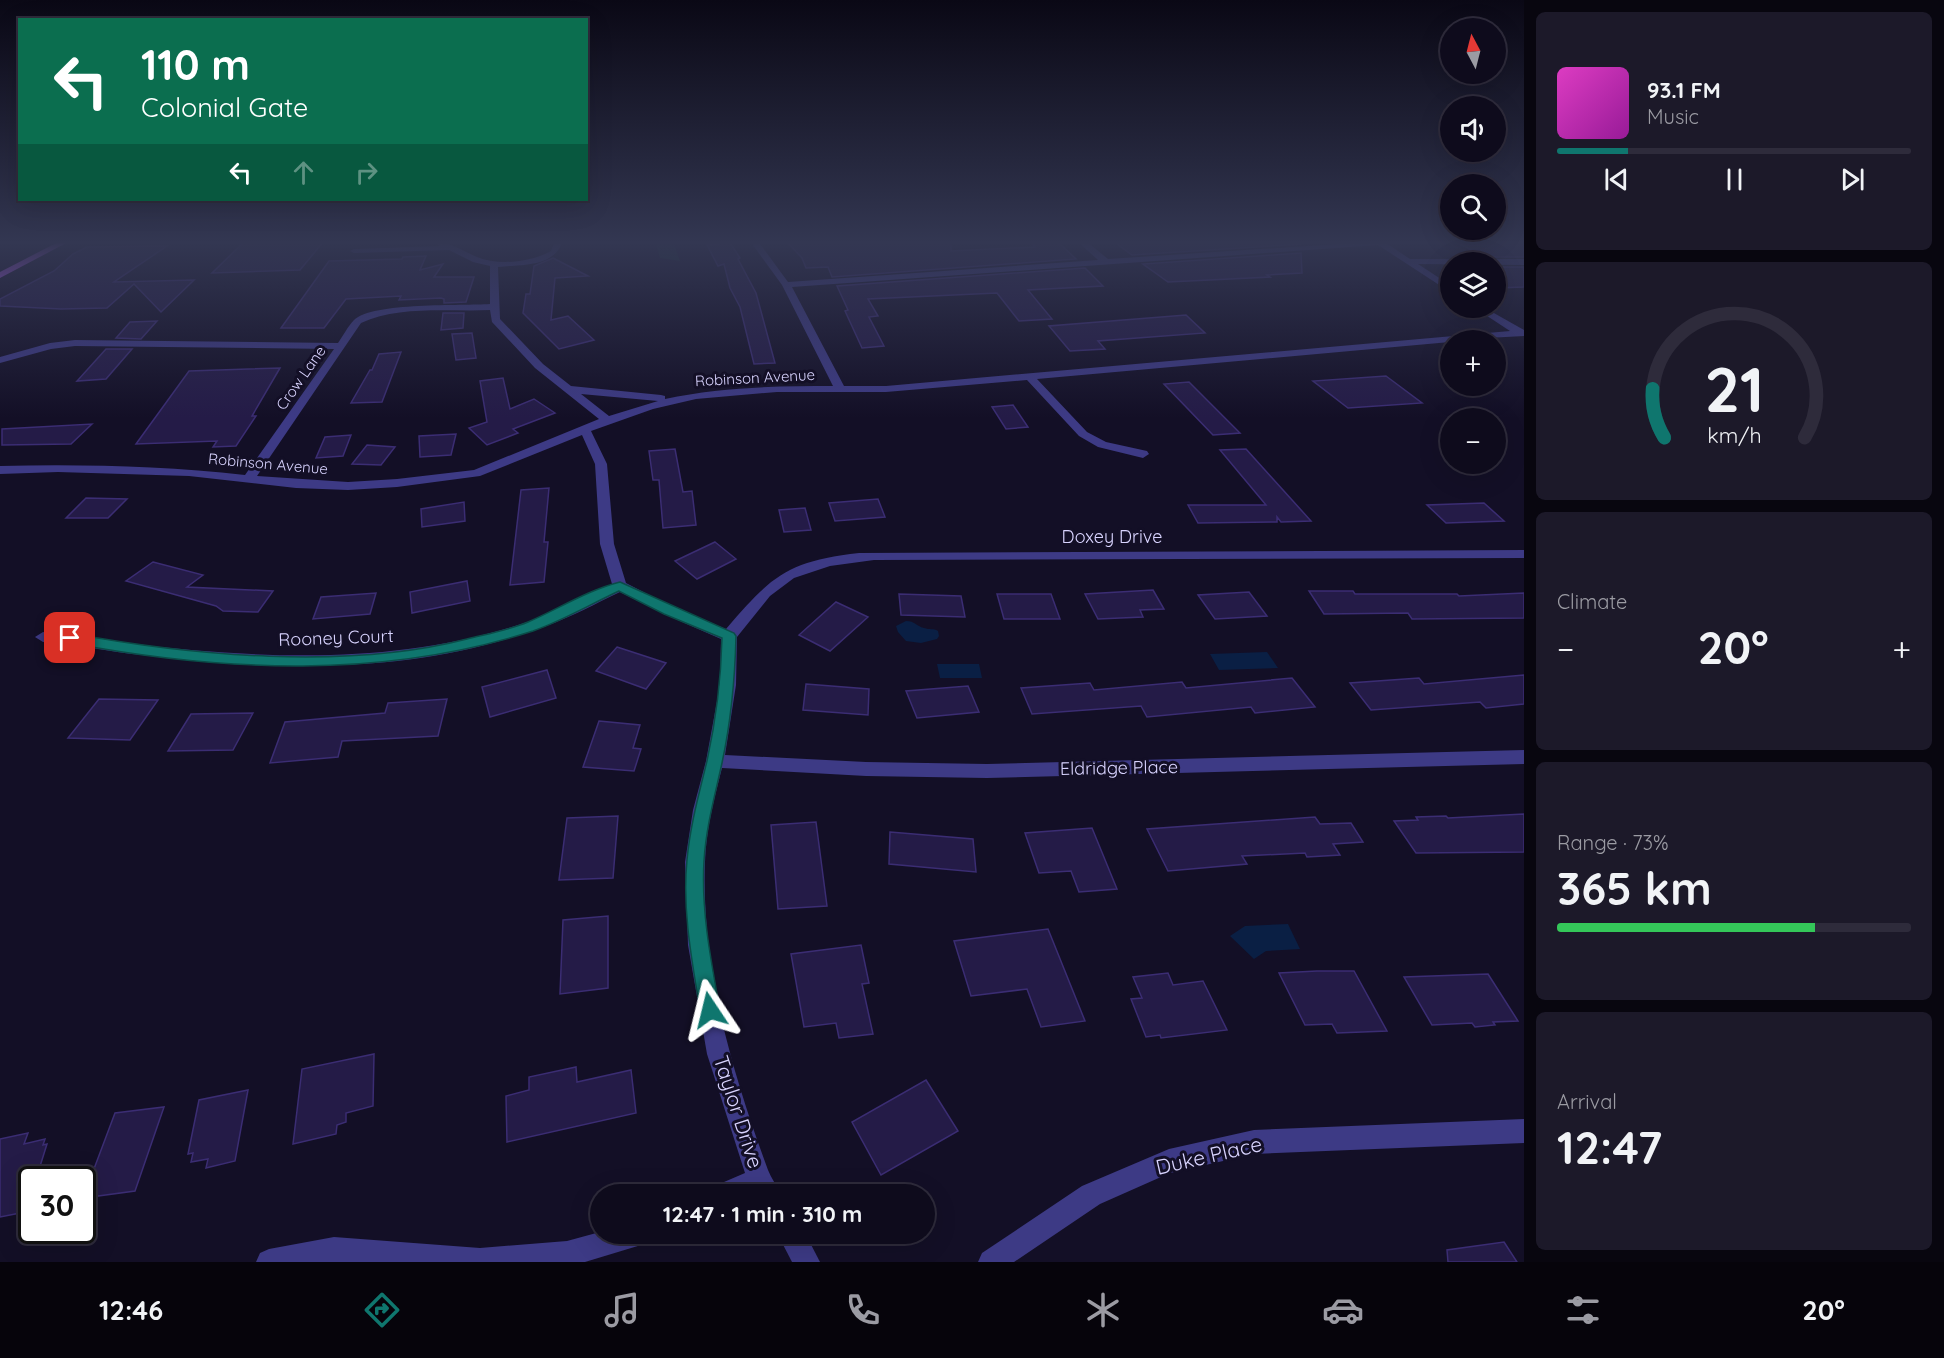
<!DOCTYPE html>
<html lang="en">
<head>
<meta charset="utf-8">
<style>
  :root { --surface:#0e0b1c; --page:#1c1929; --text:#f1f3f6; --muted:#9b9ba3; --line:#2e2b3b; --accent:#0f766e }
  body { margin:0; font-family:Quicksand,sans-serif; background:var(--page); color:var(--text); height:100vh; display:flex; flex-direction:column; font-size:22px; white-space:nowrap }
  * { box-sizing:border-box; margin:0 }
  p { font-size:20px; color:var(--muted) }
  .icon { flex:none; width:33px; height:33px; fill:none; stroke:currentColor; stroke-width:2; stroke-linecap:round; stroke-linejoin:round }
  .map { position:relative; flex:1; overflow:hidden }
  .details { display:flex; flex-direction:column; gap:12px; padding:12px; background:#08060f; width:420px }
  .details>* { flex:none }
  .banner { position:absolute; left:18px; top:18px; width:570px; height:183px; border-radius:0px; box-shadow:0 6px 24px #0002,0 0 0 2px var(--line); background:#0b6e4f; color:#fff; overflow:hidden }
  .needle { width:39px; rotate:353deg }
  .tools { position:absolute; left:1440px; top:18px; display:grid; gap:12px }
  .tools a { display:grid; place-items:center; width:66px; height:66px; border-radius:50%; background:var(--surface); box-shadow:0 6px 24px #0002,0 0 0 2px var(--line); font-size:30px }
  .speed { position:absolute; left:18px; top:1166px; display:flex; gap:12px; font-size:30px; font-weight:700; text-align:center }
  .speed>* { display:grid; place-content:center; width:78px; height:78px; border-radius:50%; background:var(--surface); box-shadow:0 6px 24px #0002,0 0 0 2px var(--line); line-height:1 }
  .speed .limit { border:3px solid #111; border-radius:9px; background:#fff; color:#111 }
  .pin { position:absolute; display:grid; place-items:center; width:51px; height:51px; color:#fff; margin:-26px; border-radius:12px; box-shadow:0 3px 9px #0006 }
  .me { position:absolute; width:66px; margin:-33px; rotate:350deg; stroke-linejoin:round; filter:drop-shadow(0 0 4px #0008) }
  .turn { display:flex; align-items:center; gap:21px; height:126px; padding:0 24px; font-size:27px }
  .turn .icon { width:78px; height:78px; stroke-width:2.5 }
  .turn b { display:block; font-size:42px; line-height:51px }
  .lanes { display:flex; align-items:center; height:57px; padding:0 24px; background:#0003; justify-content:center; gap:30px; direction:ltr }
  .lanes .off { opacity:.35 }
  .big { font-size:45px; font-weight:700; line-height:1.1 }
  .details .card { flex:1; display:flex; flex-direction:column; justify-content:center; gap:9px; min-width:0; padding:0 21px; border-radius:9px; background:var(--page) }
  .details .dial { align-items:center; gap:0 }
  .dial svg { height:156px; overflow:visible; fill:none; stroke:var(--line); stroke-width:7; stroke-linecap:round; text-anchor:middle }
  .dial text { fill:var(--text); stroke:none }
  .song { display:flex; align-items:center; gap:18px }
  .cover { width:72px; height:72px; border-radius:9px; background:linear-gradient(135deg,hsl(310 70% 55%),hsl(300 70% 35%)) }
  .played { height:6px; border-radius:3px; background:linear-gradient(90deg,var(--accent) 20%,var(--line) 20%) }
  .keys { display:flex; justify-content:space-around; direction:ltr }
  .heat { display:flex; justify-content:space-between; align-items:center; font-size:33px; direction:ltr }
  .charge { height:9px; border-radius:4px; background:linear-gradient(90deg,#34c759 73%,var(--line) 0) }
  .trip { position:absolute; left:590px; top:1184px; width:345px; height:60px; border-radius:30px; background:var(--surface); box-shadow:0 6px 24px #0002,0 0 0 2px var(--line); font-weight:700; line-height:60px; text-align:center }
  .dock { display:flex; height:96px; justify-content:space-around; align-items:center; background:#06040b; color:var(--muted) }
  .dock .icon { width:42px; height:42px }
  .dock .selected { color:var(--accent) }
  .dock b { font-size:27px; color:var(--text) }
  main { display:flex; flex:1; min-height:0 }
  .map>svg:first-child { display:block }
  .green { fill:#12302f }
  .water { fill:#0a1f44 }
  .building { fill:#241b47; stroke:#3b2d73; stroke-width:1.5 }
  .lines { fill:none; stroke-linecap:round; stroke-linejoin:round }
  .minor { fill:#3d3a85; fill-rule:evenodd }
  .major { fill:#c25bff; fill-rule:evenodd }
  .route { fill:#0f766e; stroke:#0a4d48; stroke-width:1.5 }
  .labels { text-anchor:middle; stroke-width:6; stroke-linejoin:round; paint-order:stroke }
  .far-street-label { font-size:15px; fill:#d9d4ff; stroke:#130f26 }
  .street-label { font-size:18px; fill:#d9d4ff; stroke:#130f26 }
  .near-street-label { font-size:21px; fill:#d9d4ff; stroke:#130f26 }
</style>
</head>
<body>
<main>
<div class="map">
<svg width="1524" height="1262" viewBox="0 0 1524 1262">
  <rect width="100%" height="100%" fill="#130f26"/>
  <path class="green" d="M 655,241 L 673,241 L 680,261 L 660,258 Z"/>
  <g class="water">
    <path d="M 906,621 C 915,621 916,626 924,628 C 930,630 933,628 938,631 L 939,636 L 937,639 L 921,643 L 906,641 L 898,632 L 896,626 Z"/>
    <path d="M 1267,652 L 1278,668 L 1219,670 L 1210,654 Z"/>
    <path d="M 937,664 L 979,664 L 982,678 L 940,678 Z"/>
    <path d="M 1288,924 L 1300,949 L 1266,951 L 1254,959 L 1230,936 L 1245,926 Z"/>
  </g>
  <g class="building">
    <path d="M 245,241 L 324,241 L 300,270 L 212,273 Z"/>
    <path d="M 718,241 L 729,241 L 740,258 L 738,259 L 756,293 L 775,363 L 754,364 L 740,307 L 730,288 L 724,264 L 718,266 L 707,245 L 719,244 Z"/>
    <path d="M 819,241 L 951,241 L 951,251 L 1035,247 L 1030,241 L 1057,241 L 1076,259 L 832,277 L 828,267 L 806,268 L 802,258 L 789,244 Z"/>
    <path d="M 1113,241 L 1301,241 L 1301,244 L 1132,255 Z"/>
    <path d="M 1458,243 L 1524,243 L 1524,257 L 1485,257 Z"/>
    <path d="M 167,246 L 114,282 L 194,280 L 161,312 L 134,284 L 107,308 L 61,309 L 0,306 L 0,299 L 54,271 L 73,254 L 87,247 Z"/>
    <path d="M 1301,253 L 1302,273 L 1267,275 L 1270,277 L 1168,282 L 1143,264 Z"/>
    <path d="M 426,256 L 420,270 L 443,264 L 434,277 L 474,277 L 466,302 L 444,303 L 444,299 L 441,298 L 399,300 L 401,296 L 346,299 L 324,328 L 281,328 L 329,261 L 402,259 L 403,257 Z"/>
    <path d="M 553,258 L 588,276 L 555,278 L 551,320 L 568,316 L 594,340 L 559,349 L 523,313 L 526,294 L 530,294 L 534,266 Z"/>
    <path d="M 1496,267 L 1524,267 L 1524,287 L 1496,288 Z"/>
    <path d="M 1085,268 L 1103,286 L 1028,290 L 1052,319 L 1019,321 L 997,293 L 868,299 L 878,316 L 869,317 L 884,346 L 862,348 L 845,311 L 848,310 L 837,286 Z"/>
    <path d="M 443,313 L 464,313 L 463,328 L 441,330 Z"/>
    <path d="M 1186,315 L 1205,333 L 1098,341 L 1105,349 L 1070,351 L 1049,326 Z"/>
    <path d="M 157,321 L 141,339 L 116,338 L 130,322 Z"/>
    <path d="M 472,333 L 476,358 L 456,360 L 452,334 Z"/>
    <path d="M 106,349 L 132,349 L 106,379 L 77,381 Z"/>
    <path d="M 401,352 L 382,402 L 351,403 L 370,370 L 372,370 L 379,354 Z"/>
    <path d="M 280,368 L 252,416 L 256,416 L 236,446 L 213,447 L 217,441 L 136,444 L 189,371 Z"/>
    <path d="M 1386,376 L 1422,403 L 1348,408 L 1313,381 Z"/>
    <path d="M 503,378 L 510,409 L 534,399 L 555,413 L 513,429 L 518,433 L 487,445 L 469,428 L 487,422 L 480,381 Z"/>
    <path d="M 1189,382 L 1240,433 L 1213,435 L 1164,384 Z"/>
    <path d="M 1013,405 L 1028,427 L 1006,429 L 992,407 Z"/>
    <path d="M 92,424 L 71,444 L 2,445 L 2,429 Z"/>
    <path d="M 456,434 L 451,455 L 420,457 L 419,436 Z"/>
    <path d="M 351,435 L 343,456 L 316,458 L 325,437 Z"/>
    <path d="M 367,445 L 395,447 L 381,465 L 352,464 Z"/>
    <path d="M 675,449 L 683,492 L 692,491 L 696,525 L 663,528 L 659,480 L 653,480 L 649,451 Z"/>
    <path d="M 1246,449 L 1311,521 L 1281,522 L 1277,517 L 1277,522 L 1198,523 L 1188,505 L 1266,505 L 1220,450 Z"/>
    <path d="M 549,488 L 544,542 L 548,542 L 544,582 L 510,585 L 521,490 Z"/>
    <path d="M 86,498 L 127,499 L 108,518 L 66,518 Z"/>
    <path d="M 878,499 L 885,517 L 835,521 L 829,503 Z"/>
    <path d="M 464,502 L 465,521 L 422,527 L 421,509 Z"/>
    <path d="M 1484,503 L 1504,521 L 1446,523 L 1427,505 Z"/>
    <path d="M 805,508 L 811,530 L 784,532 L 779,510 Z"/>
    <path d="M 715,542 L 736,559 L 697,579 L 675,561 Z"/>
    <path d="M 153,562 L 203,575 L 187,587 L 273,591 L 258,612 L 223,611 L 216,606 L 126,581 Z"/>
    <path d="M 467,581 L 470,601 L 412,613 L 410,592 Z"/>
    <path d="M 1153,590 L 1164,609 L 1140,610 L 1143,617 L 1098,619 L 1085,594 Z"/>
    <path d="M 1309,591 L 1353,591 L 1355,594 L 1457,594 L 1459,596 L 1524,593 L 1524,618 L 1412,619 L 1408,613 L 1324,614 Z"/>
    <path d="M 1249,592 L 1267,616 L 1215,619 L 1198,595 Z"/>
    <path d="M 376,593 L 370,614 L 313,619 L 321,597 Z"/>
    <path d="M 899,594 L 961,596 L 965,617 L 901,615 Z"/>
    <path d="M 997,594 L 1051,594 L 1060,619 L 1004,619 Z"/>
    <path d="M 836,602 L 868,617 L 830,651 L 799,635 Z"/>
    <path d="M 617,647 L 666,663 L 646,689 L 596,671 Z"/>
    <path d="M 547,670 L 556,698 L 490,717 L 482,687 Z"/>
    <path d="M 1524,675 L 1524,704 L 1486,708 L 1480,702 L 1371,710 L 1350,683 L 1419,678 L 1424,684 Z"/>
    <path d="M 1292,678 L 1315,707 L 1255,713 L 1251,707 L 1147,717 L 1141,706 L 1032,714 L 1021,688 L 1090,683 L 1094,690 L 1182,682 L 1186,688 Z"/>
    <path d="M 806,684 L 869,689 L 868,715 L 803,710 Z"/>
    <path d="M 968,686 L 979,712 L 917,718 L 906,691 Z"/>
    <path d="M 99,699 L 158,700 L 130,740 L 68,738 Z"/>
    <path d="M 447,699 L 438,736 L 342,741 L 338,757 L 270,763 L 285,722 L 385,713 L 388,703 Z"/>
    <path d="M 253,713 L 233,750 L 168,751 L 191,714 Z"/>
    <path d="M 599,721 L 640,725 L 633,748 L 641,749 L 634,771 L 583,767 Z"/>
    <path d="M 1524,814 L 1524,852 L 1416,853 L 1394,821 L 1418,820 L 1416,817 L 1446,816 L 1448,818 Z"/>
    <path d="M 618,816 L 613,878 L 559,880 L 567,818 Z"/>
    <path d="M 1315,817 L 1320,824 L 1351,823 L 1363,842 L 1333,844 L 1340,855 L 1307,857 L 1305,853 L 1242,856 L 1247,864 L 1168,871 L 1147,829 Z"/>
    <path d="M 816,822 L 827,906 L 778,909 L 771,825 Z"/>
    <path d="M 1092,828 L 1117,889 L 1079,892 L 1071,871 L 1039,873 L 1025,833 Z"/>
    <path d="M 890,832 L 973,839 L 976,872 L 889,864 Z"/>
    <path d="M 608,916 L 608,988 L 560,994 L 563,920 Z"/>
    <path d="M 1048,929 L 1085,1021 L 1041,1027 L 1027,989 L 971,996 L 954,941 Z"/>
    <path d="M 861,945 L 869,983 L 862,984 L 873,1034 L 839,1038 L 836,1023 L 804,1027 L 791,954 Z"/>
    <path d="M 1317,971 L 1354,971 L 1387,1031 L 1337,1033 L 1332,1024 L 1305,1025 L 1279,973 Z"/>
    <path d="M 1168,973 L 1173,985 L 1203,981 L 1227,1030 L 1161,1038 L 1160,1035 L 1146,1037 L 1131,999 L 1142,998 L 1133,977 Z"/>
    <path d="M 1488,974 L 1518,1021 L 1493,1022 L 1495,1025 L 1475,1027 L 1472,1023 L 1432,1025 L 1404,977 Z"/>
    <path d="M 374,1054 L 373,1106 L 346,1113 L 346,1122 L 337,1125 L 336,1134 L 293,1144 L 302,1069 Z"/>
    <path d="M 576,1067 L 577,1082 L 631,1070 L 636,1113 L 507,1142 L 506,1096 L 529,1090 L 529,1077 Z"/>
    <path d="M 926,1080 L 958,1131 L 881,1175 L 852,1122 Z"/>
    <path d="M 248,1090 L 235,1161 L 206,1168 L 208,1159 L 191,1162 L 193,1153 L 188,1154 L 199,1100 Z"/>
    <path d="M 164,1107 L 135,1191 L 83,1198 L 115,1113 Z"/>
    <path d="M 28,1133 L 24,1144 L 45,1139 L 43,1145 L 47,1144 L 36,1179 L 32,1179 L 32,1193 L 25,1212 L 0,1217 L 0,1139 Z"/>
    <path d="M 1504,1242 L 1517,1262 L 1448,1262 L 1447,1250 Z"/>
  </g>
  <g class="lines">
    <g class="minor">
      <path d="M 432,241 C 449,241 462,251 477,257 C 499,266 531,262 551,251 L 555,241 L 563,241 C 553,268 523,264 498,267 L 500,319 L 543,364 L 571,386 L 661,395 L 665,396 L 665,399 C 721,387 777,386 833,386 L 782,285 L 750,241 L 758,241 L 788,282 L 1098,260 L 1077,241 L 1086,241 L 1108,259 L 1383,241 L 1410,259 L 1524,259 L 1524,265 L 1418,264 L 1450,285 L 1450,292 L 1378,245 L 792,287 L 844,386 L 886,386 L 1510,331 L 1475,308 L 1485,308 L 1524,330 L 1524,336 L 1450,340 L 1450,342 L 1037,379 L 1087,432 L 1106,442 L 1147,451 L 1149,454 L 1143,458 L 1098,447 L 1079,436 L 1027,380 L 886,392 L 777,392 L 696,399 L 653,409 L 591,431 L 607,464 L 614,544 L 626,583 L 674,608 L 726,629 C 771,576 788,561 859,553 L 1524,550 L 1524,558 L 874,560 L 830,566 L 794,578 L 770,596 L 737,637 L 736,685 L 725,755 L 866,762 L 987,764 L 1524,750 L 1524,764 L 987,778 L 866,776 L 722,768 C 714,799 706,830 705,862 C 701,967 732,1072 768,1170 C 771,1178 777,1186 781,1194 L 713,1194 L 717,1185 L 745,1173 L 707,1054 L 688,945 L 685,862 L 693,810 L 706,761 L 720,685 L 721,639 L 664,614 L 620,592 C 595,604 571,617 546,626 C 408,677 284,669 142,655 C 109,652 76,644 43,642 L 35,637 L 43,632 L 55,633 C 81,635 106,641 132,644 C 267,659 403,666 533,620 C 561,610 586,596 612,584 L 600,544 L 595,464 L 582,435 L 480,476 L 397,487 L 348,490 L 296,488 L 189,476 L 58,472 L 0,474 L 0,466 C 82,464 164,466 245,475 L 334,349 L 75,346 L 51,349 L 0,363 L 0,357 L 50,343 L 75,340 L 338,343 C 343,336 348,326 354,320 C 372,302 463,306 490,304 L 490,266 L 473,262 L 449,250 L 354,253 L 350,251 L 354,249 L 440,246 ZM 490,310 L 492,322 L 535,368 L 599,419 L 474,470 L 397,479 L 348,482 L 257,476 L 361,323 C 399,305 449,312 490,310 ZM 581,394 L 658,401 L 609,416 Z"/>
      <path d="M 1524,1119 L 1524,1143 L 1254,1154 L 1170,1173 L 1100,1204 L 1014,1262 L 978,1262 L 982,1253 L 1082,1186 L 1169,1149 L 1254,1130 Z"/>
      <path d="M 600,1232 L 655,1233 L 651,1242 L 585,1262 L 256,1262 L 260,1253 L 269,1249 L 334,1237 L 480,1248 L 567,1241 Z"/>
      <path d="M 777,1233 L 805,1233 L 820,1262 L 792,1262 Z"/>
    </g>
    <path class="major" d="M 60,241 L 70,241 L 0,278 L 0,272 Z"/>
  </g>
  <linearGradient id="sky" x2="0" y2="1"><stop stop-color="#0a0815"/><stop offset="0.58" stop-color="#333752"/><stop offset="1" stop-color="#333752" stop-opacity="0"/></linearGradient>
  <rect width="1524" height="418" fill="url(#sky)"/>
  <path class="route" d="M 620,582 L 734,633 L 736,636 C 735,679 731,721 722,763 C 715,795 706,827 704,861 C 701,911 711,961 720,1010 L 717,1017 L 710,1020 L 703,1017 L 700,1010 C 692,961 682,910 687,860 C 690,826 699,794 707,761 C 716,720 721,680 722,638 L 664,614 L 619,591 C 591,604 562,621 533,631 C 383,679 223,672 70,643 L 63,638 L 70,633 C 192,656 347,670 467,639 C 487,634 509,630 528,622 C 558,609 588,590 620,582 Z"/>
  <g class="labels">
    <g class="far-street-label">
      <text transform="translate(301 378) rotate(-55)" y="5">Crow Lane</text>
      <text transform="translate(755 378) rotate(-3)" y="5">Robinson Avenue</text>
      <text transform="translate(268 464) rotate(5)" y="5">Robinson Avenue</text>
    </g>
    <g class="street-label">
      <text x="1112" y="543">Doxey Drive</text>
      <text transform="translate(336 638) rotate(-2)" y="6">Rooney Court</text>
      <text transform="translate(1119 768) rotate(-1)" y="6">Eldridge Place</text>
    </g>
    <g class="near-street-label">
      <text transform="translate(738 1112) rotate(72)" y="7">Taylor Drive</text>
      <text transform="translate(1209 1156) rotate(-13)" y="7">Duke Place</text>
    </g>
  </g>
</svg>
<div class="tools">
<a><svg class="needle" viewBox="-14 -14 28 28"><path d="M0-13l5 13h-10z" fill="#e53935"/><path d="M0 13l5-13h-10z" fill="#9b9ba3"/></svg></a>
<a><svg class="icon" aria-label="sound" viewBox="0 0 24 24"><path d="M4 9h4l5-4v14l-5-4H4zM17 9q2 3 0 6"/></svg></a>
<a><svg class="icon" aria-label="search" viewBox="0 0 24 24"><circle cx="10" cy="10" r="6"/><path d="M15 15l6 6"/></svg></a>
<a><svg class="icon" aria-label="layers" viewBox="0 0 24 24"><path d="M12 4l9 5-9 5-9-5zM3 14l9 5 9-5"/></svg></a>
<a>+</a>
<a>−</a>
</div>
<div class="speed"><div class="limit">30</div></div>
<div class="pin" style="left:70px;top:638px;background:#d93025"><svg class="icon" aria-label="arrive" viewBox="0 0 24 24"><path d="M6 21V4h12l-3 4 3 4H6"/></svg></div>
<svg class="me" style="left:710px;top:1010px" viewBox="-20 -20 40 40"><path d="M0-17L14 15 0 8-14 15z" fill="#0f766e" stroke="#fff" stroke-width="4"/></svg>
<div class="trip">12:47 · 1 min · 310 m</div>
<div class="banner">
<div class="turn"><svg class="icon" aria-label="left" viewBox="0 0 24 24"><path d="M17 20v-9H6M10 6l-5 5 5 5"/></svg><div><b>110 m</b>Colonial Gate</div></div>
<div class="lanes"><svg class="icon" aria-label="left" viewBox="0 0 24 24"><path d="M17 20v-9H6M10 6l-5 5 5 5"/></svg><svg class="icon off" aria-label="ahead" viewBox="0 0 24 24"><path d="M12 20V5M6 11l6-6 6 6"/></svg><svg class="icon off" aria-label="right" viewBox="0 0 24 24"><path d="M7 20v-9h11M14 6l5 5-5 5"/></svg></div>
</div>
</div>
<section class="details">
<div class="card">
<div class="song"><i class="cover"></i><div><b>93.1 FM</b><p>Music</p></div></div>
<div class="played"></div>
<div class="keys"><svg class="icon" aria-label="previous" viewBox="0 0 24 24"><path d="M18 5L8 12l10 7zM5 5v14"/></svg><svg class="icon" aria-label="pause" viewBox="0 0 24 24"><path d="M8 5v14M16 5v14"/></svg><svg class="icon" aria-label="next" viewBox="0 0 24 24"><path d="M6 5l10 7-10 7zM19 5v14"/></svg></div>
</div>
<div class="card dial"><svg viewBox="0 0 100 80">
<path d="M14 69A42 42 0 1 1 86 69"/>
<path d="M14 69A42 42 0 0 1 8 44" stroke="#0f766e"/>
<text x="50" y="56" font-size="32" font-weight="700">21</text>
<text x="50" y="72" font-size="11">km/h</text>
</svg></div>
<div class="card"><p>Climate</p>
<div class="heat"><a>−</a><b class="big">20°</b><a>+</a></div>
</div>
<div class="card"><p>Range · 73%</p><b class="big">365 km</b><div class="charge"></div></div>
<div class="card"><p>Arrival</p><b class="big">12:47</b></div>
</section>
</main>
<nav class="dock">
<b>12:46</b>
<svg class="icon selected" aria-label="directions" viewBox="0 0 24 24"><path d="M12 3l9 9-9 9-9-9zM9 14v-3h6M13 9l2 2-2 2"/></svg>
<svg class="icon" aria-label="music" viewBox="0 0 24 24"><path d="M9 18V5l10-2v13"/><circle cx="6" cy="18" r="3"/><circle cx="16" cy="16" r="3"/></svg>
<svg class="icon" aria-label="phone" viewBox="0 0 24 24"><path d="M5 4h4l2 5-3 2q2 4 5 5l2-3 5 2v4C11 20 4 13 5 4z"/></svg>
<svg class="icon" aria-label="climate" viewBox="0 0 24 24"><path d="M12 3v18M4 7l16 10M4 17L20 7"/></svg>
<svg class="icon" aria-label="car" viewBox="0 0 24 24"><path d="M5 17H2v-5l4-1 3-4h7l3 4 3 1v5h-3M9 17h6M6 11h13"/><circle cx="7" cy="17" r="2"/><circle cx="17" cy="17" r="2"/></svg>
<svg class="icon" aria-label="filters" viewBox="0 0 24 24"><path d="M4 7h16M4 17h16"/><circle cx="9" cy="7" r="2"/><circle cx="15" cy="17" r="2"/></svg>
<b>20°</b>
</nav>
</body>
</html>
